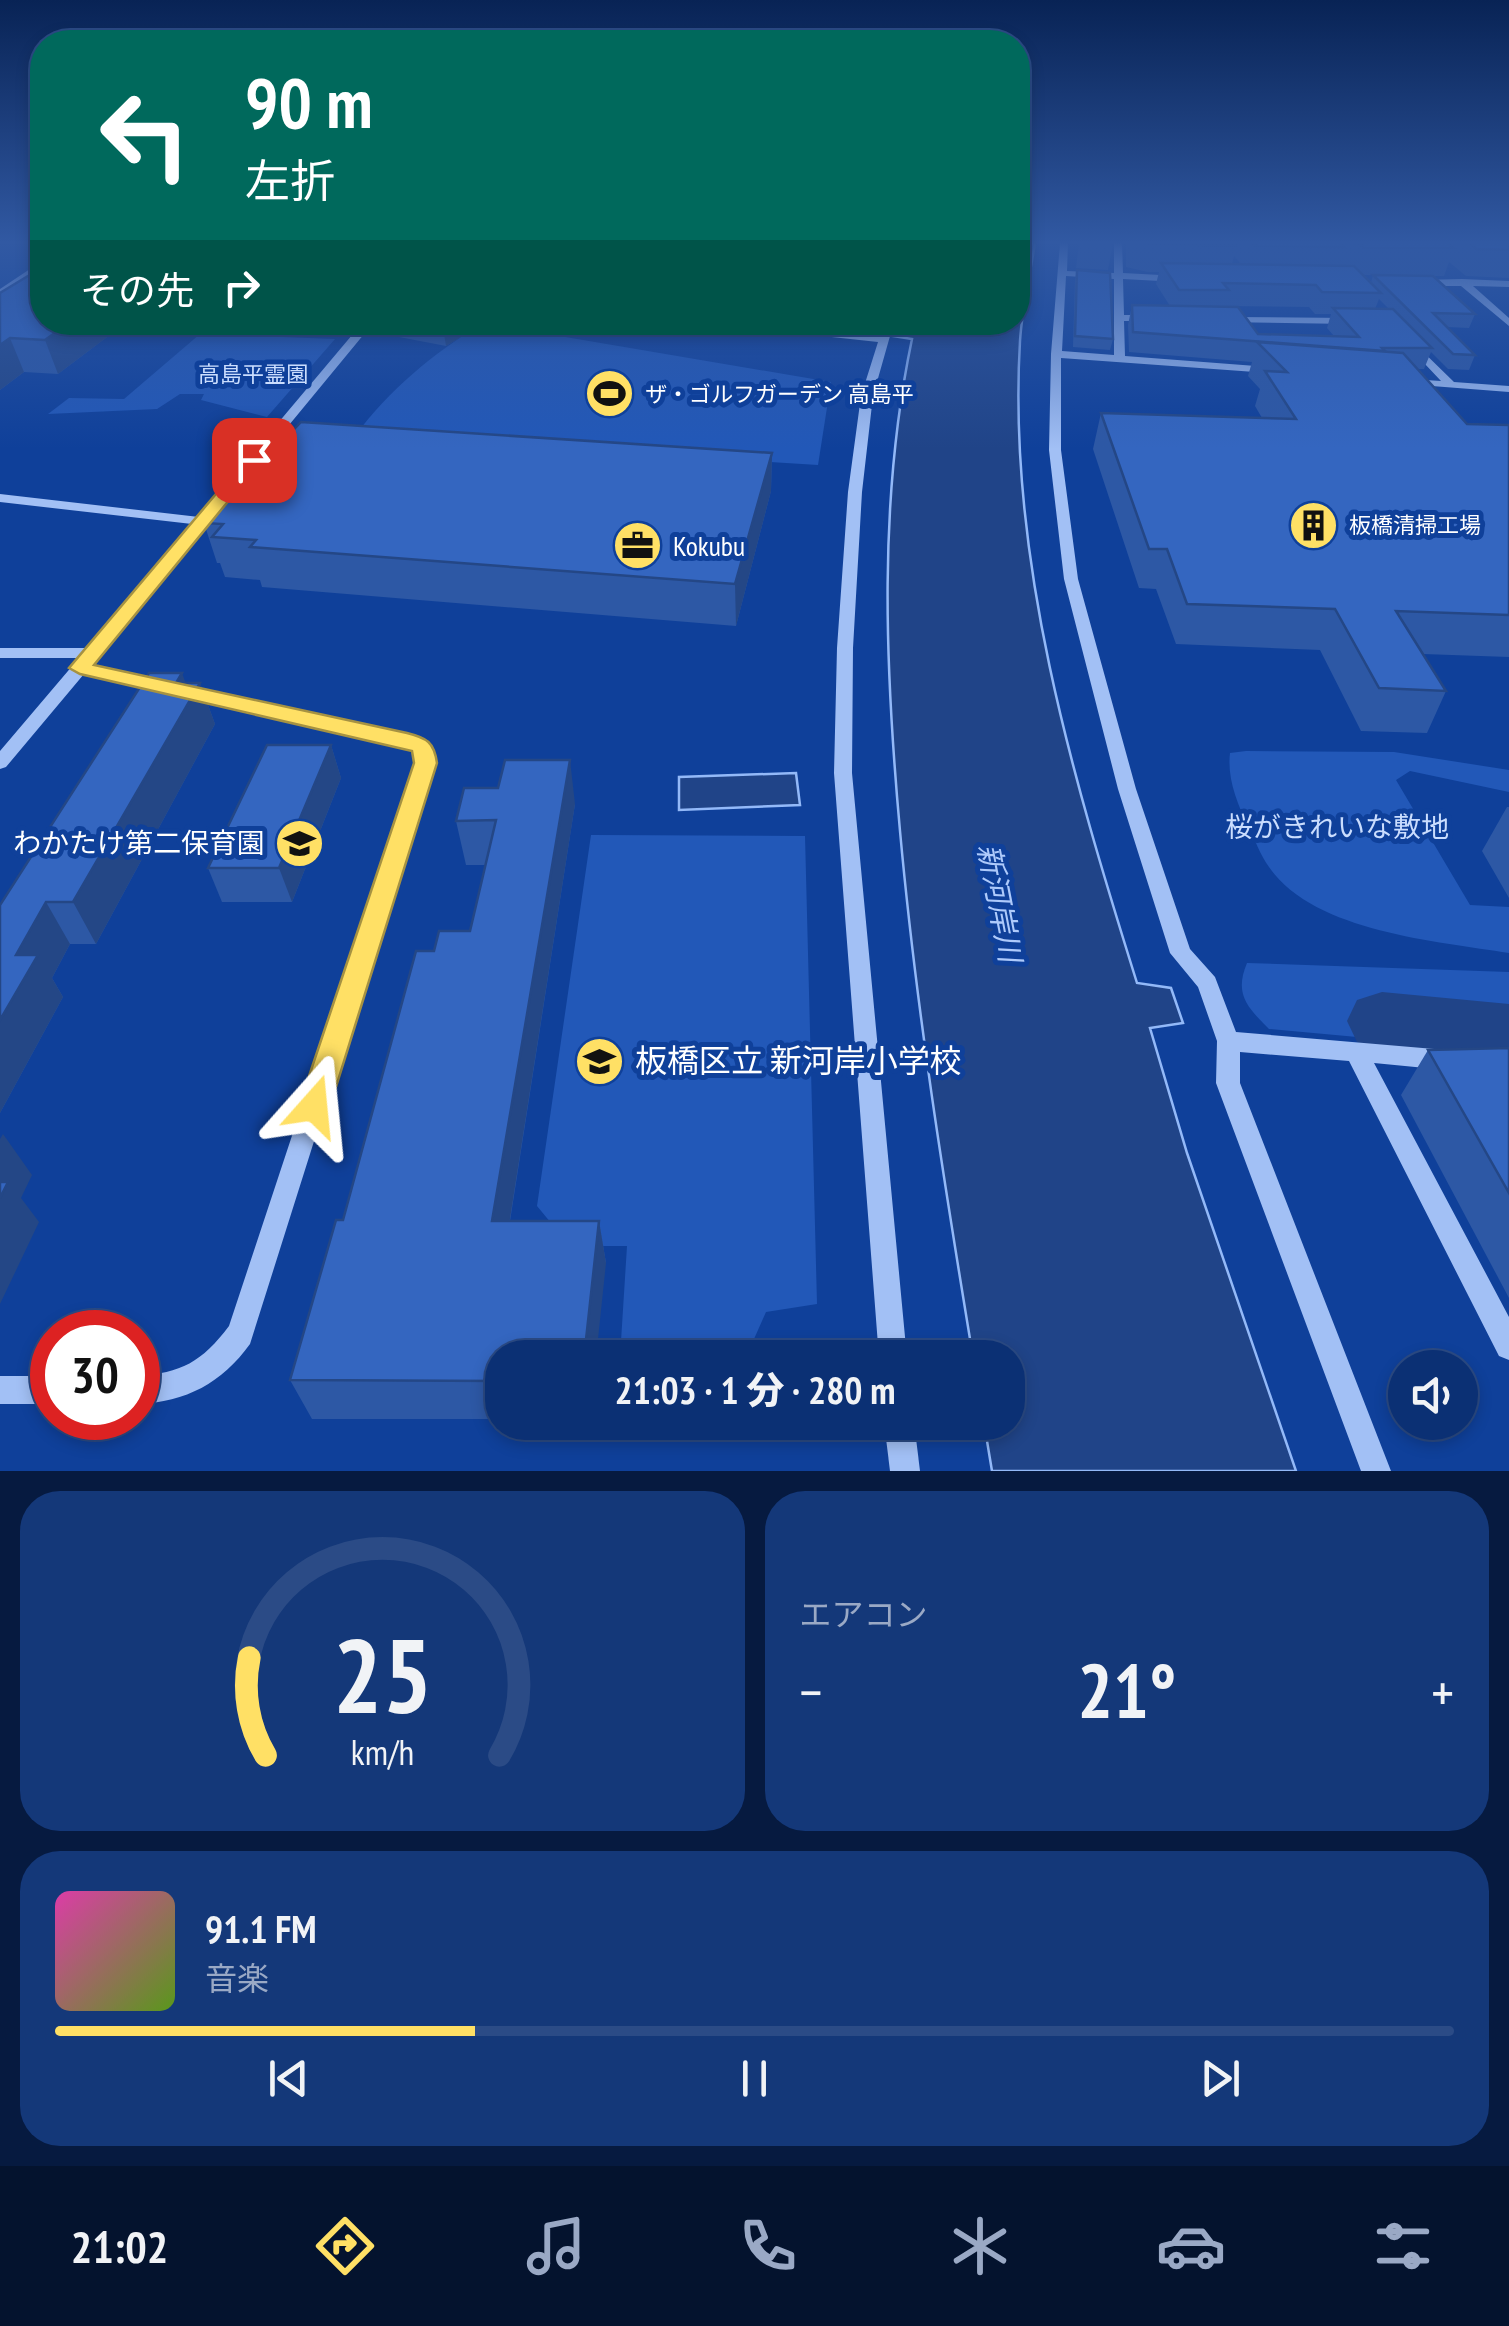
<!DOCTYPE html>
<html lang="ja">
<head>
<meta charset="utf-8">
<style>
  :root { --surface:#0b3074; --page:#143879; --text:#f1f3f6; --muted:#9aa9c5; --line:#2b4b86; --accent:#ffe065 }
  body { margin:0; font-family:"PT Sans Narrow","Noto Sans JP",sans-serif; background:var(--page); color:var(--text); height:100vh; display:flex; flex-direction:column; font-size:38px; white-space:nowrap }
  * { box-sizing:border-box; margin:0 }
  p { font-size:32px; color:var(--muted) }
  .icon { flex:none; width:55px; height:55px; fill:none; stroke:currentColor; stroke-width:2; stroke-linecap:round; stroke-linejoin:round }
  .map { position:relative; height:1471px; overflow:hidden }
  .side { display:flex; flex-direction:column; gap:20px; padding:20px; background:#061a40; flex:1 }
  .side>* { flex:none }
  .hud { position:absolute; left:30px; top:30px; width:1000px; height:305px; border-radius:40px; box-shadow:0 5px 15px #0003,0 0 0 2px var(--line); background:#00695c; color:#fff; overflow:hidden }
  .fabs { position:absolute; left:1388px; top:1350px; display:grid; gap:20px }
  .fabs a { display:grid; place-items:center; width:90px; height:90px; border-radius:50%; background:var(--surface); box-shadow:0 5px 15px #0003,0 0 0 2px var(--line); font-size:50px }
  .speed { position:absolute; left:30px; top:1310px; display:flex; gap:20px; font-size:50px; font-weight:700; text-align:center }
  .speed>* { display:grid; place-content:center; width:130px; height:130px; border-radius:50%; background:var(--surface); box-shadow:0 5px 15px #0003,0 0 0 2px var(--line); line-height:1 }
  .speed .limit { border:15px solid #d22; background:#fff; color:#111 }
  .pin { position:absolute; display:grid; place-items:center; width:85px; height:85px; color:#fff; margin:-42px; border-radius:20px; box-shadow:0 5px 15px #0006 }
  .me { position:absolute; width:110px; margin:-55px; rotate:18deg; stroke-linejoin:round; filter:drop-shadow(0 0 8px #0008) }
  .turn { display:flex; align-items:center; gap:35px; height:210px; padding:0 50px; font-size:45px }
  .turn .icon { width:130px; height:130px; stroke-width:2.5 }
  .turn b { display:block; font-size:70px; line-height:85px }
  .then { display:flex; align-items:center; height:95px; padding:0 50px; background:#0003; gap:20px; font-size:38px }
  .big { font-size:75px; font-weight:800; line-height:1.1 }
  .side .widget { flex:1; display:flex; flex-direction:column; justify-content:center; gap:15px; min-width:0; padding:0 35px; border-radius:40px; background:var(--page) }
  .side .dial { align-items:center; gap:0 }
  .dial svg { height:260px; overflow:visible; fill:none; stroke:var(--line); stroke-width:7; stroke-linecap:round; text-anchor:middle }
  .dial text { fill:var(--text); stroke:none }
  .song { display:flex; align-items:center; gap:30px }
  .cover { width:120px; height:120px; border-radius:15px; background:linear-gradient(135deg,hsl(320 70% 55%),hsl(90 70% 35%)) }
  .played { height:10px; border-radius:5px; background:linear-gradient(90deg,var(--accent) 30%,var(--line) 30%) }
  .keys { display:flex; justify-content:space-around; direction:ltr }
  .heat { display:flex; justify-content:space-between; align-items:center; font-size:55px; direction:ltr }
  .side .tiles { flex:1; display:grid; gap:20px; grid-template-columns:1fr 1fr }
  .widget:last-child { grid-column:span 2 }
  .trip { position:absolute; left:485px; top:1340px; width:540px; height:100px; border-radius:40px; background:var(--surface); box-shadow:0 5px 15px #0003,0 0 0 2px var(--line); font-weight:800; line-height:100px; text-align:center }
  .tab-bar { display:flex; height:160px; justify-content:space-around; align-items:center; background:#04132e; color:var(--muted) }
  .tab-bar .icon { width:70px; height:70px }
  .tab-bar .selected { color:var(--accent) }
  .tab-bar b { font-size:45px; color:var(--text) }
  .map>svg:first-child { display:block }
  .green { fill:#2258b8 }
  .water { fill:#204488; stroke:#93b9f8; stroke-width:2.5 }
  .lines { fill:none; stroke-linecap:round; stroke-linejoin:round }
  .river { fill:#204488; fill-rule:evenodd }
  .minor { fill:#a2c0f5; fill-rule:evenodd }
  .wall { fill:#2d58a5; fill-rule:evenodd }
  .shaded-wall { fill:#244786 }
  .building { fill:#3466c0; stroke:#244786; stroke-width:2.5 }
  .route { fill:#ffe065; stroke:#a69242; stroke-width:2.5 }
  .labels { text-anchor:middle; stroke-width:10; stroke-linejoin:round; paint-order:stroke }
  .far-park-label { font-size:22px; fill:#caddfe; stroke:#0f409a }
  .far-poi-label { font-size:22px; fill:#fff; stroke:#0f409a; text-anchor:start }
  .poi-label { font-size:28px; fill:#fff; stroke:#0f409a; text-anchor:start }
  .park-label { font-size:28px; fill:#caddfe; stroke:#0f409a }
  .water-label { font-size:30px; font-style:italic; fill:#aecafb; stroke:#0f409a }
  .near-poi-label { font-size:32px; fill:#fff; stroke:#0f409a; text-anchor:start }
</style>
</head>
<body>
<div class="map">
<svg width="1509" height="1471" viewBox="0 0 1509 1471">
  <rect width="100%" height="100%" fill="#0f409a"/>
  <g class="green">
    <path d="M 483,323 L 831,382 L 818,465 L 354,437 C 390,389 432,354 483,323 Z"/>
    <path d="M 200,334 L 335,339 L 267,417 L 201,400 L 204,394 L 180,394 L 157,409 L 48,414 L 69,398 L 124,399 Z"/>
    <path d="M 1246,751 L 1394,752 L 1509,770 L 1509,792 L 1410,771 L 1396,780 L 1470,905 L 1509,907 L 1509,953 C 1437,941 1314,932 1269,867 C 1260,855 1255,839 1248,826 C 1237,803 1227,778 1230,753 Z"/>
    <path d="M 591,835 L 805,836 L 817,1304 L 766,1312 L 746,1357 L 620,1357 L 627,1246 L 570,1246 L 537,1206 Z"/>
    <path d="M 1247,963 L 1509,972 L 1509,1051 L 1269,1029 C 1247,1007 1234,994 1247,963 Z"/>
  </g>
  <g class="water">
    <path d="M 1018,243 L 1035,243 C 1030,275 1022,308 1020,341 C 1007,558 1073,778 1137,983 L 1171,988 L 1183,1023 L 1150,1028 L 1187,1153 L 1296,1471 L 992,1471 L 984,1423 L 1008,1422 L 1008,1358 L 973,1357 C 944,1182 916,1007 900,831 C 885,666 878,501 912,339 L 893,336 L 897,323 L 1018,322 Z"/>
    <path d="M 796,773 L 800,805 L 679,810 L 679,777 Z"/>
  </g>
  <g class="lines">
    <path class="river" d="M 1382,992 L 1509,1004 L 1509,1064 L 1382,1050 L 1357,1042 L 1347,1021 L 1357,1000 Z"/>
    <g class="minor">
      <path d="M 1060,243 L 1068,243 L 1067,271 L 1114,273 L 1114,243 L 1122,243 L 1123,273 L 1179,276 L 1184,279 L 1179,282 L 1123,279 L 1124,315 L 1150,315 L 1155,318 L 1150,321 L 1124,321 L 1125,356 L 1269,367 L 1275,370 L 1269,373 L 1061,358 L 1061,450 L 1078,579 L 1136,789 L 1190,949 L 1215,977 L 1236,1032 L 1446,1050 L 1454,1053 L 1458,1060 L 1454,1067 L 1446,1070 L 1374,1063 L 1509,1317 L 1509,1360 L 1499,1356 L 1349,1061 L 1240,1052 L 1240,1083 L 1391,1471 L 1361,1471 L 1216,1083 L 1217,1041 L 1198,987 L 1170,953 L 1118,789 L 1064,579 L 1049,450 L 1051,354 ZM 1066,276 L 1114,279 L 1114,355 L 1062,351 Z"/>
      <path d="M 42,261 L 42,268 L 0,296 L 0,289 Z"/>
      <path d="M 1462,279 L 1509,281 L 1509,287 L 1473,286 L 1509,318 L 1509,326 L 1461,286 L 1420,286 L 1415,283 L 1420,280 Z"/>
      <path d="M 1226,317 L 1350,318 L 1355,321 L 1350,324 L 1222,322 L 1222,318 Z"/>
      <path d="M 363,322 L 374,322 L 91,665 L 407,734 L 429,743 L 436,755 L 250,1344 C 222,1383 186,1402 138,1404 L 138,1376 C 181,1373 202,1362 229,1326 L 418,755 L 416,751 L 402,745 L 84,674 L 6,767 L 0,769 L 0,751 L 79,658 L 0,658 L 0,648 L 87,648 L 192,524 L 0,502 L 0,494 L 199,517 Z"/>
      <path d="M 691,322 L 736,322 L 880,336 L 884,322 L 894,322 L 873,396 L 862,492 L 853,648 L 852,773 L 907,1358 L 879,1358 L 834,773 L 837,648 L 848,492 L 861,396 L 878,342 Z"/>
      <path d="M 1412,341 L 1454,382 L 1509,386 L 1509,392 L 1406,384 L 1404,382 L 1410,379 L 1441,381 L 1408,346 L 1407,344 Z"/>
      <rect x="0" y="1376" width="52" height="28"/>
      <path d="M 884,1422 L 914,1422 L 920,1471 L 890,1471 Z"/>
    </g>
  </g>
  <g class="wall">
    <path d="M 1079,243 L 1113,243 L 1108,270 L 1076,268 Z"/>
    <path d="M 1126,243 L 1509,243 L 1509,278 L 1466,276 L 1449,262 L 1444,276 L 1433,276 L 1475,314 L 1469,328 L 1447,327 L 1475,355 L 1469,370 L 1448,369 L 1431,352 L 1424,369 L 1417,369 L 1467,424 L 1509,425 L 1509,657 L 1423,654 L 1446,691 L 1427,733 L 1361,731 L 1320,650 L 1176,644 L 1156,589 L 1139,588 L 1093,449 L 1101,413 L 1262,418 L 1255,406 L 1260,389 L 1248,376 L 1252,362 L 1129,352 L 1128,325 L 1132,305 L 1170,306 L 1156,284 L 1159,272 L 1148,272 L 1126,267 ZM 1234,256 L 1241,264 L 1232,264 ZM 1363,275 L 1373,275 L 1371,283 ZM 1379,299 L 1389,309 L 1375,309 ZM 1225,306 L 1309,307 L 1315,314 L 1331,314 L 1327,328 L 1334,336 L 1258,334 Z"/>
    <path d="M 1077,270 L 1113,339 L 1110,350 L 1073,347 L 1075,280 Z"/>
    <path d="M 0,293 L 123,325 L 58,374 L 24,372 L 0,390 Z"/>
    <path d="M 396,322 L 485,322 L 446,346 L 399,337 Z"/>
    <path d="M 772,322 L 835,322 L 832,328 Z"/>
    <path d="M 772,453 L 771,491 L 736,626 L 262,587 L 260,580 L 225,577 L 220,563 L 217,563 L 204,523 Z"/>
    <path d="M 200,683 L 215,724 L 96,944 L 70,944 L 52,978 L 63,997 L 0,1113 L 0,905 Z"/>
    <path d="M 331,745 L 341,778 L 292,902 L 222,902 L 208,868 Z"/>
    <path d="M 575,804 L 510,1221 L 599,1221 L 606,1263 L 502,1358 L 502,1419 L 312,1419 L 290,1380 L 434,951 L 470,931 L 485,865 L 466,865 L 456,821 Z"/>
    <path d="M 1507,807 L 1509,807 L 1509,898 L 1482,851 Z"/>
    <path d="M 1509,1048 L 1509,1298 L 1401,1095 L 1428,1050 Z"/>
  </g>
  <g class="shaded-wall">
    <path d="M 70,322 L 122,322 L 123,325 L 58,374 L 45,340 Z"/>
    <path d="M 442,322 L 485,322 L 446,346 Z"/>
    <path d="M 10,338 L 24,372 L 0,390 L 0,345 Z"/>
    <path d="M 772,453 L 771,491 L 736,626 L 735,584 Z"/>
    <path d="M 182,673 L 191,698 L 200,683 L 215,724 L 96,944 L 73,902 Z"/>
    <path d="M 331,745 L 341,778 L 292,902 L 279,868 Z"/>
    <path d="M 570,760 L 575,804 L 503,1263 L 492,1221 Z"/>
    <path d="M 46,902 L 70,944 L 52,978 L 63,997 L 0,1113 L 0,1020 L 16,955 Z"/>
    <path d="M 3,1134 L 32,1175 L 21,1198 L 39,1222 L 0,1304 L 0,1139 Z"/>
    <path d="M 599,1221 L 606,1263 L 596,1358 L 584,1358 Z"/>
  </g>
  <g class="building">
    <path d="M 1146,243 L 1234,243 L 1236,246 L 1154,244 Z"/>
    <path d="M 1253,243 L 1340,243 L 1344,247 L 1256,246 Z"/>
    <path d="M 1359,243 L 1447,243 L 1454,248 L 1364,248 Z"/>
    <path d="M 1469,243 L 1509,243 L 1509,250 L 1477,249 Z"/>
    <path d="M 1161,263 L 1354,266 L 1381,293 L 1322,292 L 1316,285 L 1223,283 L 1229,290 L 1179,290 Z"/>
    <path d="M 1077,270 L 1110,273 L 1113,339 L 1075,336 Z"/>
    <path d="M 33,273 L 42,273 L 42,322 L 70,322 L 45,340 L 10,338 L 0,345 L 0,293 Z"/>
    <path d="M 1373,275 L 1433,276 L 1475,314 L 1433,313 L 1475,355 L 1453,354 Z"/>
    <path d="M 1132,305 L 1238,307 L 1258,334 L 1359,337 L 1333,308 L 1393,309 L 1432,348 L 1382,348 L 1385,351 L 1133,332 Z"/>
    <path d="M 1257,342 L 1403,353 L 1467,424 L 1509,425 L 1509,615 L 1396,611 L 1446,691 L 1379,688 L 1335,609 L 1187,604 L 1167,549 L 1149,549 L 1101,413 L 1296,419 L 1265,371 L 1287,372 Z"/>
    <path d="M 301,422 L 772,453 L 735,584 L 250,547 L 256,540 L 212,537 L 223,524 L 204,523 Z"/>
    <path d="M 149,673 L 182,673 L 176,683 L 200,683 L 73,902 L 46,902 L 16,955 L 38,955 L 0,1020 L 0,905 Z"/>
    <path d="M 267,745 L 331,745 L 279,868 L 208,868 Z"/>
    <path d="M 505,760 L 570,760 L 492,1221 L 599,1221 L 584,1358 L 502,1358 L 502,1381 L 290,1380 L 336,1220 L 343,1220 L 416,951 L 434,951 L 439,931 L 470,931 L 496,820 L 456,821 L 464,788 L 498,788 Z"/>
    <path d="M 1509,1048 L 1509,1193 L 1428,1050 Z"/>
    <path d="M 0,1182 L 8,1182 L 0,1198 Z"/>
  </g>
  <linearGradient id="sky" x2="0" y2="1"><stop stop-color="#082355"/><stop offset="0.54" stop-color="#3159a3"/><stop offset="1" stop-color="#3159a3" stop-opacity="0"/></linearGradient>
  <rect width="1509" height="449" fill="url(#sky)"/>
  <path class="route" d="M 248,456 L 262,460 L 94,665 L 407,733 C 427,738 434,742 437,763 L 330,1106 L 326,1115 L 314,1119 L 303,1115 L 299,1106 L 414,763 L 412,751 L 80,674 L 69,668 Z"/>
  <defs>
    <symbol id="stadium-disc" viewBox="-11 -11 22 22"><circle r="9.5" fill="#ffe065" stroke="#0f409a"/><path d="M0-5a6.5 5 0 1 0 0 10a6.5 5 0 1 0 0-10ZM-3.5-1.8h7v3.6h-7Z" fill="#111"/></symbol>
    <symbol id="building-disc" viewBox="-11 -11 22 22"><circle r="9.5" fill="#ffe065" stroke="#0f409a"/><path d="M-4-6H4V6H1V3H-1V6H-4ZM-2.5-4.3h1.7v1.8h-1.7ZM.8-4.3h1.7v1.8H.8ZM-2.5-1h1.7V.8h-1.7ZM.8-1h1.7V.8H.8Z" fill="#111"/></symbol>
    <symbol id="office-disc" viewBox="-11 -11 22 22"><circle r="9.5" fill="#ffe065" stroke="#0f409a"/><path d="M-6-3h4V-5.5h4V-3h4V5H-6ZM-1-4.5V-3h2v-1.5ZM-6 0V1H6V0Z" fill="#111"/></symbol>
    <symbol id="school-disc" viewBox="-11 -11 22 22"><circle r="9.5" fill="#ffe065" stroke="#0f409a"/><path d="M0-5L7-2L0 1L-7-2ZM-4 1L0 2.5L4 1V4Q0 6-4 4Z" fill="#111"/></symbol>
  </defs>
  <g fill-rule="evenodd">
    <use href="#stadium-disc" x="582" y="366" width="55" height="55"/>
    <use href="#building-disc" x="1286" y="498" width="55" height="55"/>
    <use href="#office-disc" x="610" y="518" width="55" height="55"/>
    <use href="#school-disc" x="272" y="816" width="55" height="55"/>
    <use href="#school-disc" x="572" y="1034" width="55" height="55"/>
  </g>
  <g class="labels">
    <g class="far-park-label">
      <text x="253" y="382">高島平霊園</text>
    </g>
    <g class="far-poi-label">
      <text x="645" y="402">ザ・ゴルフガーデン 高島平</text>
      <text x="1349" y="533">板橋清掃工場</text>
    </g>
    <g class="poi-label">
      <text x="673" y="556">Kokubu</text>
      <text x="265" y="853" text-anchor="end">わかたけ第二保育園</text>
    </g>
    <g class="park-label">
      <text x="1337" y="837">桜がきれいな敷地</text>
    </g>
    <g class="water-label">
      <text transform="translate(999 903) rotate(79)" y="10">新河岸川</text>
    </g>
    <g class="near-poi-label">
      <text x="635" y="1072">板橋区立 新河岸小学校</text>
    </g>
  </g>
</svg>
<div class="fabs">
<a><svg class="icon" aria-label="sound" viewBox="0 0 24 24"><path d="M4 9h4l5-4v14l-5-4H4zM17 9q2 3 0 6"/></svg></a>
</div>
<div class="speed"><div class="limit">30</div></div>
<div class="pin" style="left:254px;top:460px;background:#d93025"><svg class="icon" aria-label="arrive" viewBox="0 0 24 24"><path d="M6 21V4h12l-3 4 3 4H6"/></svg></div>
<svg class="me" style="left:314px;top:1106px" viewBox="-20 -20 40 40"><path d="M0-17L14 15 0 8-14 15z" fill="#ffe065" stroke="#fff" stroke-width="4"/></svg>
<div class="trip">21:03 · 1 分 · 280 m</div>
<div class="hud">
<div class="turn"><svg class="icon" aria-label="left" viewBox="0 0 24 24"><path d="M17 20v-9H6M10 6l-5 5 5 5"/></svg><div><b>90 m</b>左折</div></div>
<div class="then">その先<svg class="icon" aria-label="right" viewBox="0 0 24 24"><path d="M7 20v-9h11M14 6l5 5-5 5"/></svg></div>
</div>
</div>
<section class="side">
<div class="tiles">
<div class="widget dial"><svg viewBox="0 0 100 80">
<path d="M14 69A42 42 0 1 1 86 69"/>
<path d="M14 69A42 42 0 0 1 9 39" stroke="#ffe065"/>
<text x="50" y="56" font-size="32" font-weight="700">25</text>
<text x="50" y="72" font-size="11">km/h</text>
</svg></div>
<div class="widget"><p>エアコン</p>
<div class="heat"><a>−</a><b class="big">21°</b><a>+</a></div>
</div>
<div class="widget">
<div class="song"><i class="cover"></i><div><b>91.1 FM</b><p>音楽</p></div></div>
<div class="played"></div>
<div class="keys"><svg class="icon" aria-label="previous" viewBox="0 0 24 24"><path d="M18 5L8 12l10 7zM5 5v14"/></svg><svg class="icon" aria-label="pause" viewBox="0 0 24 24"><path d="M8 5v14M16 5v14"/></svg><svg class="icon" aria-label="next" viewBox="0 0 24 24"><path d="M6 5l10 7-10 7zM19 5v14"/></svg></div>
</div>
</div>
</section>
<nav class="tab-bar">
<b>21:02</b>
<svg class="icon selected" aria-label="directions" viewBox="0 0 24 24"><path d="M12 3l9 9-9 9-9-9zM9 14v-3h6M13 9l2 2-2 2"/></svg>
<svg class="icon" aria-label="music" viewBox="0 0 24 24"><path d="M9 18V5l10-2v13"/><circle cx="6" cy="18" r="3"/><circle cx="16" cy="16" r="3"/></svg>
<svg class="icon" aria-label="phone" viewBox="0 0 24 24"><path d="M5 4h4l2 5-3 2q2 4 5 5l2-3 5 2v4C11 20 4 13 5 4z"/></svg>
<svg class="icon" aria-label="climate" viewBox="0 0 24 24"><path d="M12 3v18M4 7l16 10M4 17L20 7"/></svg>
<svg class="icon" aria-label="car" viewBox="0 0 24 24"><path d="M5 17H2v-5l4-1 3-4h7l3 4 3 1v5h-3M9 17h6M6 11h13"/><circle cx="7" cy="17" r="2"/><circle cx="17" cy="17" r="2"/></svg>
<svg class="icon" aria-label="filters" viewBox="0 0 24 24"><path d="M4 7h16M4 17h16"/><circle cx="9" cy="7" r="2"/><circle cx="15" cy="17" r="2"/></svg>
</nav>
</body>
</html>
